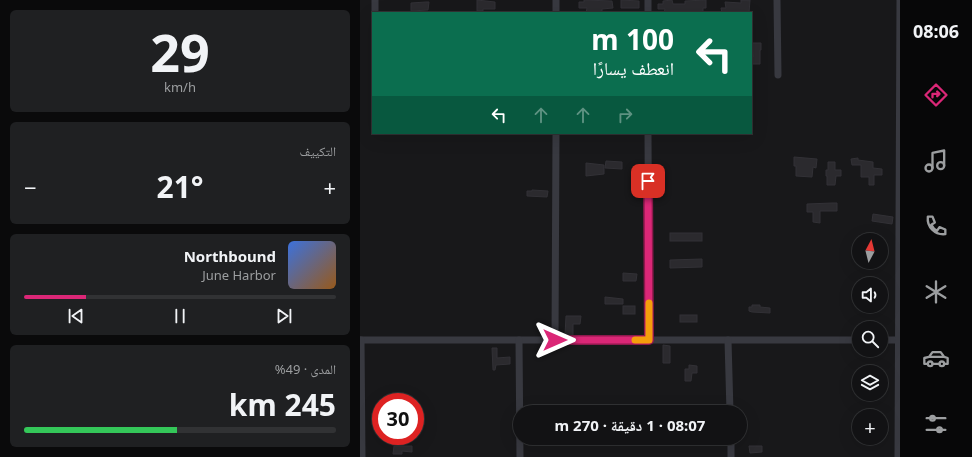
<!DOCTYPE html>
<html lang="ar">
<head>
<meta charset="utf-8">
<style>
  :root { --surface:#121214; --page:#1f2022; --text:#f1f3f6; --muted:#9c9ea0; --line:#313234; --accent:#db2777 }
  body { margin:0; font-family:"Noto Sans","Noto Naskh Arabic",sans-serif; background:var(--page); color:var(--text); direction:rtl; height:100vh; display:flex; flex-direction:column; font-size:15px; white-space:nowrap }
  * { box-sizing:border-box; margin:0 }
  p { font-size:13px; color:var(--muted) }
  .icon { flex:none; width:22px; height:22px; fill:none; stroke:currentColor; stroke-width:2; stroke-linecap:round; stroke-linejoin:round }
  .map { position:relative; flex:1; overflow:hidden; direction:ltr }
  .side { display:flex; flex-direction:column; gap:10px; padding:10px; background:#0a0a0b; width:360px }
  .side>* { flex:none }
  .guide { position:absolute; left:12px; top:12px; width:380px; height:122px; border-radius:0px; box-shadow:0 4px 16px #0002,0 0 0 1px var(--line); direction:rtl; background:#0b6e4f; color:#fff; overflow:hidden }
  .needle { width:26px; rotate:7deg }
  .controls { position:absolute; left:492px; top:233px; display:grid; gap:8px }
  .controls a { display:grid; place-items:center; width:36px; height:36px; border-radius:50%; background:var(--surface); box-shadow:0 4px 16px #0002,0 0 0 1px var(--line); font-size:20px }
  .speed { position:absolute; left:12px; top:393px; display:flex; gap:8px; font-size:20px; font-weight:700; text-align:center }
  .speed>* { display:grid; place-content:center; width:52px; height:52px; border-radius:50%; background:var(--surface); box-shadow:0 4px 16px #0002,0 0 0 1px var(--line); line-height:1 }
  .speed .limit { border:6px solid #d22; background:#fff; color:#111 }
  .pin { position:absolute; display:grid; place-items:center; width:34px; height:34px; color:#fff; margin:-17px; border-radius:8px; box-shadow:0 2px 6px #0006 }
  .me { position:absolute; width:44px; margin:-22px; rotate:90deg; stroke-linejoin:round; filter:drop-shadow(0 0 3px #0008) }
  .turn { display:flex; align-items:center; gap:14px; height:84px; padding:0 12px; font-size:18px }
  .turn .icon { width:52px; height:52px; stroke-width:2.5 }
  .turn b { display:block; font-size:28px; line-height:34px }
  .lanes { display:flex; align-items:center; height:38px; padding:0 12px; background:#0003; justify-content:center; gap:20px; direction:ltr }
  .lanes .off { opacity:.35 }
  .big { font-size:30px; font-weight:700; line-height:1.1 }
  .side .widget { flex:1; display:flex; flex-direction:column; justify-content:center; gap:6px; min-width:0; padding:0 14px; border-radius:6px; background:var(--page) }
  .side .dial { align-items:center; gap:0 }
  .dial b { font-size:52px; line-height:1 }
  .song { display:flex; align-items:center; gap:12px }
  .cover { width:48px; height:48px; border-radius:6px; background:linear-gradient(135deg,hsl(220 70% 55%),hsl(30 70% 35%)) }
  .played { height:4px; border-radius:2px; background:linear-gradient(90deg,var(--accent) 20%,var(--line) 20%) }
  .keys { display:flex; justify-content:space-around; direction:ltr }
  .heat { display:flex; justify-content:space-between; align-items:center; font-size:22px; direction:ltr }
  .charge { height:6px; border-radius:3px; background:linear-gradient(90deg,#34c759 49%,var(--line) 0) }
  .trip { position:absolute; left:153px; top:405px; width:234px; height:40px; border-radius:20px; background:var(--surface); box-shadow:0 4px 16px #0002,0 0 0 1px var(--line); font-weight:700; line-height:40px; text-align:center; direction:rtl }
  main { display:flex; flex:1; min-height:0 }
  .tab-bar { display:flex; flex-direction:column; width:72px; justify-content:space-around; align-items:center; background:#070708; color:var(--muted) }
  .tab-bar .icon { width:28px; height:28px }
  .tab-bar .active { color:var(--accent) }
  .tab-bar b { font-size:18px; color:var(--text) }
  .map>svg:first-child { display:block }
  .building { fill:#2b2a2e; stroke:#323136 }
  .lines { fill:none; stroke-linecap:round; stroke-linejoin:round }
  .street { stroke:#383940; stroke-width:7 }
  .route-casing { stroke:#8e194d; stroke-width:10 }
  .route { stroke:#db2777; stroke-width:7 }
  .slow { stroke:#f59e0b; stroke-width:7 }
</style>
</head>
<body>
<main>
<nav class="tab-bar">
<b>08:06</b>
<svg class="icon active" aria-label="directions" viewBox="0 0 24 24"><path d="M12 3l9 9-9 9-9-9zM9 14v-3h6M13 9l2 2-2 2"/></svg>
<svg class="icon" aria-label="music" viewBox="0 0 24 24"><path d="M9 18V5l10-2v13"/><circle cx="6" cy="18" r="3"/><circle cx="16" cy="16" r="3"/></svg>
<svg class="icon" aria-label="phone" viewBox="0 0 24 24"><path d="M5 4h4l2 5-3 2q2 4 5 5l2-3 5 2v4C11 20 4 13 5 4z"/></svg>
<svg class="icon" aria-label="climate" viewBox="0 0 24 24"><path d="M12 3v18M4 7l16 10M4 17L20 7"/></svg>
<svg class="icon" aria-label="car" viewBox="0 0 24 24"><path d="M5 17H2v-5l4-1 3-4h7l3 4 3 1v5h-3M9 17h6M6 11h13"/><circle cx="7" cy="17" r="2"/><circle cx="17" cy="17" r="2"/></svg>
<svg class="icon" aria-label="filters" viewBox="0 0 24 24"><path d="M4 7h16M4 17h16"/><circle cx="9" cy="7" r="2"/><circle cx="15" cy="17" r="2"/></svg>
</nav>
<div class="map">
<svg width="540" height="457" viewBox="0 0 540 457">
  <rect width="100%" height="100%" fill="#18181a"/>
  <g class="building">
    <path d="M 117,0 L 135,2 L 135,9 L 123,9 L 123,11 L 117,11 Z"/>
    <path d="M 224,0 L 252,1 L 253,8 L 242,9 L 242,13 L 226,13 L 227,8 L 219,8 L 219,2 L 224,2 Z"/>
    <path d="M 261,0 L 279,1 L 279,8 L 261,8 Z"/>
    <path d="M 312,0 L 313,4 L 325,4 L 325,1 L 346,0 L 346,8 L 343,8 L 343,13 L 304,13 L 305,9 L 298,9 L 298,4 L 303,4 L 303,1 Z"/>
    <path d="M 381,0 L 390,0 L 389,13 L 362,13 L 361,8 L 366,8 L 365,2 L 381,3 Z"/>
    <path d="M 66,2 L 69,2 L 68,10 L 51,11 L 51,3 Z"/>
    <path d="M 392,43 L 401,43 L 401,50 L 400,50 L 400,64 L 391,64 L 391,57 L 393,57 Z"/>
    <path d="M 434,157 L 457,159 L 456,168 L 453,167 L 452,177 L 436,176 L 436,166 L 434,166 Z"/>
    <path d="M 498,158 L 498,160 L 513,162 L 513,168 L 522,169 L 522,175 L 514,175 L 514,185 L 509,185 L 509,177 L 501,177 L 501,165 L 492,165 L 491,159 Z"/>
    <path d="M 246,161 L 262,162 L 262,169 L 245,168 Z"/>
    <path d="M 468,162 L 475,162 L 475,170 L 481,170 L 481,176 L 476,176 L 475,185 L 467,185 L 467,176 L 466,176 L 466,170 L 468,170 Z"/>
    <path d="M 226,163 L 244,165 L 244,174 L 226,176 Z"/>
    <path d="M 172,190 L 188,191 L 187,197 L 167,196 L 167,191 L 172,191 Z"/>
    <path d="M 472,203 L 477,203 L 477,211 L 460,211 L 460,223 L 453,222 L 453,212 L 447,212 L 447,204 Z"/>
    <path d="M 513,214 L 533,217 L 532,224 L 512,221 Z"/>
    <rect x="310" y="233" width="32" height="8"/>
    <path d="M 342,259 L 342,267 L 310,268 L 310,260 Z"/>
    <path d="M 263,273 L 277,274 L 276,281 L 263,281 Z"/>
    <path d="M 245,297 L 263,299 L 263,304 L 245,304 Z"/>
    <path d="M 392,305 L 400,305 L 400,307 L 410,308 L 410,313 L 392,312 L 389,311 L 389,307 L 392,307 Z"/>
    <rect x="263" y="306" width="12" height="8"/>
    <rect x="320" y="315" width="17" height="7"/>
    <path d="M 206,316 L 221,316 L 220,324 L 213,324 L 213,335 L 205,335 Z"/>
    <path d="M 303,345 L 310,346 L 310,363 L 303,363 Z"/>
    <path d="M 132,348 L 137,348 L 137,358 L 150,357 L 150,364 L 136,365 L 135,370 L 133,370 Z"/>
    <path d="M 329,365 L 337,366 L 337,373 L 332,373 L 331,381 L 325,381 L 325,369 L 329,369 Z"/>
    <path d="M 34,446 L 52,446 L 52,452 L 42,451 L 42,454 L 33,454 Z"/>
    <path d="M 389,446 L 402,446 L 402,452 L 390,453 Z"/>
  </g>
  <g class="lines">
    <g class="street">
      <path d="M 15,0 L 15,13"/>
      <path d="M 417,0 L 418,75"/>
      <path d="M 196,13 L 196,0"/>
      <path d="M 288,13 L 288,0"/>
      <path d="M 288,133 L 289,340"/>
      <path d="M 0,340 L 499,340"/>
      <path d="M 1,340 L 2,457"/>
      <path d="M 159,340 L 160,457"/>
      <path d="M 195,340 L 196,133"/>
      <path d="M 368,340 L 370,412"/>
      <path d="M 521,340 L 540,340"/>
      <path d="M 371,438 L 371,457"/>
      <path d="M 538,457 L 540,0"/>
    </g>
  </g>
  <g class="lines">
    <defs>
      <path id="route" d="M 195,340 L 289,340 L 288,181"/>
    </defs>
    <use href="#route" class="route-casing"/>
    <use href="#route" class="route"/>
    <path class="slow" d="M 275,340 L 289,340 L 289,303"/>
  </g>
</svg>
<div class="controls">
<a><svg class="needle" viewBox="-14 -14 28 28"><path d="M0-13l5 13h-10z" fill="#e53935"/><path d="M0 13l5-13h-10z" fill="#9c9ea0"/></svg></a>
<a><svg class="icon" aria-label="sound" viewBox="0 0 24 24"><path d="M4 9h4l5-4v14l-5-4H4zM17 9q2 3 0 6"/></svg></a>
<a><svg class="icon" aria-label="search" viewBox="0 0 24 24"><circle cx="10" cy="10" r="6"/><path d="M15 15l6 6"/></svg></a>
<a><svg class="icon" aria-label="layers" viewBox="0 0 24 24"><path d="M12 4l9 5-9 5-9-5zM3 14l9 5 9-5"/></svg></a>
<a>+</a>
</div>
<div class="speed"><div class="limit">30</div></div>
<div class="pin" style="left:288px;top:181px;background:#d93025"><svg class="icon" aria-label="arrive" viewBox="0 0 24 24"><path d="M6 21V4h12l-3 4 3 4H6"/></svg></div>
<svg class="me" style="left:195px;top:340px" viewBox="-20 -20 40 40"><path d="M0-17L14 15 0 8-14 15z" fill="#db2777" stroke="#fff" stroke-width="4"/></svg>
<div class="trip">08:07 · 1 دقيقة · 270 m</div>
<div class="guide">
<div class="turn"><svg class="icon" aria-label="left" viewBox="0 0 24 24"><path d="M17 20v-9H6M10 6l-5 5 5 5"/></svg><div><b>100 m</b>انعطف يسارًا</div></div>
<div class="lanes"><svg class="icon" aria-label="left" viewBox="0 0 24 24"><path d="M17 20v-9H6M10 6l-5 5 5 5"/></svg><svg class="icon off" aria-label="ahead" viewBox="0 0 24 24"><path d="M12 20V5M6 11l6-6 6 6"/></svg><svg class="icon off" aria-label="ahead" viewBox="0 0 24 24"><path d="M12 20V5M6 11l6-6 6 6"/></svg><svg class="icon off" aria-label="right" viewBox="0 0 24 24"><path d="M7 20v-9h11M14 6l5 5-5 5"/></svg></div>
</div>
</div>
<section class="side">
<div class="widget dial"><b>29</b><p>km/h</p></div>
<div class="widget"><p>التكييف</p>
<div class="heat"><a>−</a><b class="big">21°</b><a>+</a></div>
</div>
<div class="widget">
<div class="song"><i class="cover"></i><div><b>Northbound</b><p>June Harbor</p></div></div>
<div class="played"></div>
<div class="keys"><svg class="icon" aria-label="previous" viewBox="0 0 24 24"><path d="M18 5L8 12l10 7zM5 5v14"/></svg><svg class="icon" aria-label="pause" viewBox="0 0 24 24"><path d="M8 5v14M16 5v14"/></svg><svg class="icon" aria-label="next" viewBox="0 0 24 24"><path d="M6 5l10 7-10 7zM19 5v14"/></svg></div>
</div>
<div class="widget"><p>المدى · 49%</p><b class="big">245 km</b><div class="charge"></div></div>
</section>
</main>
</body>
</html>
